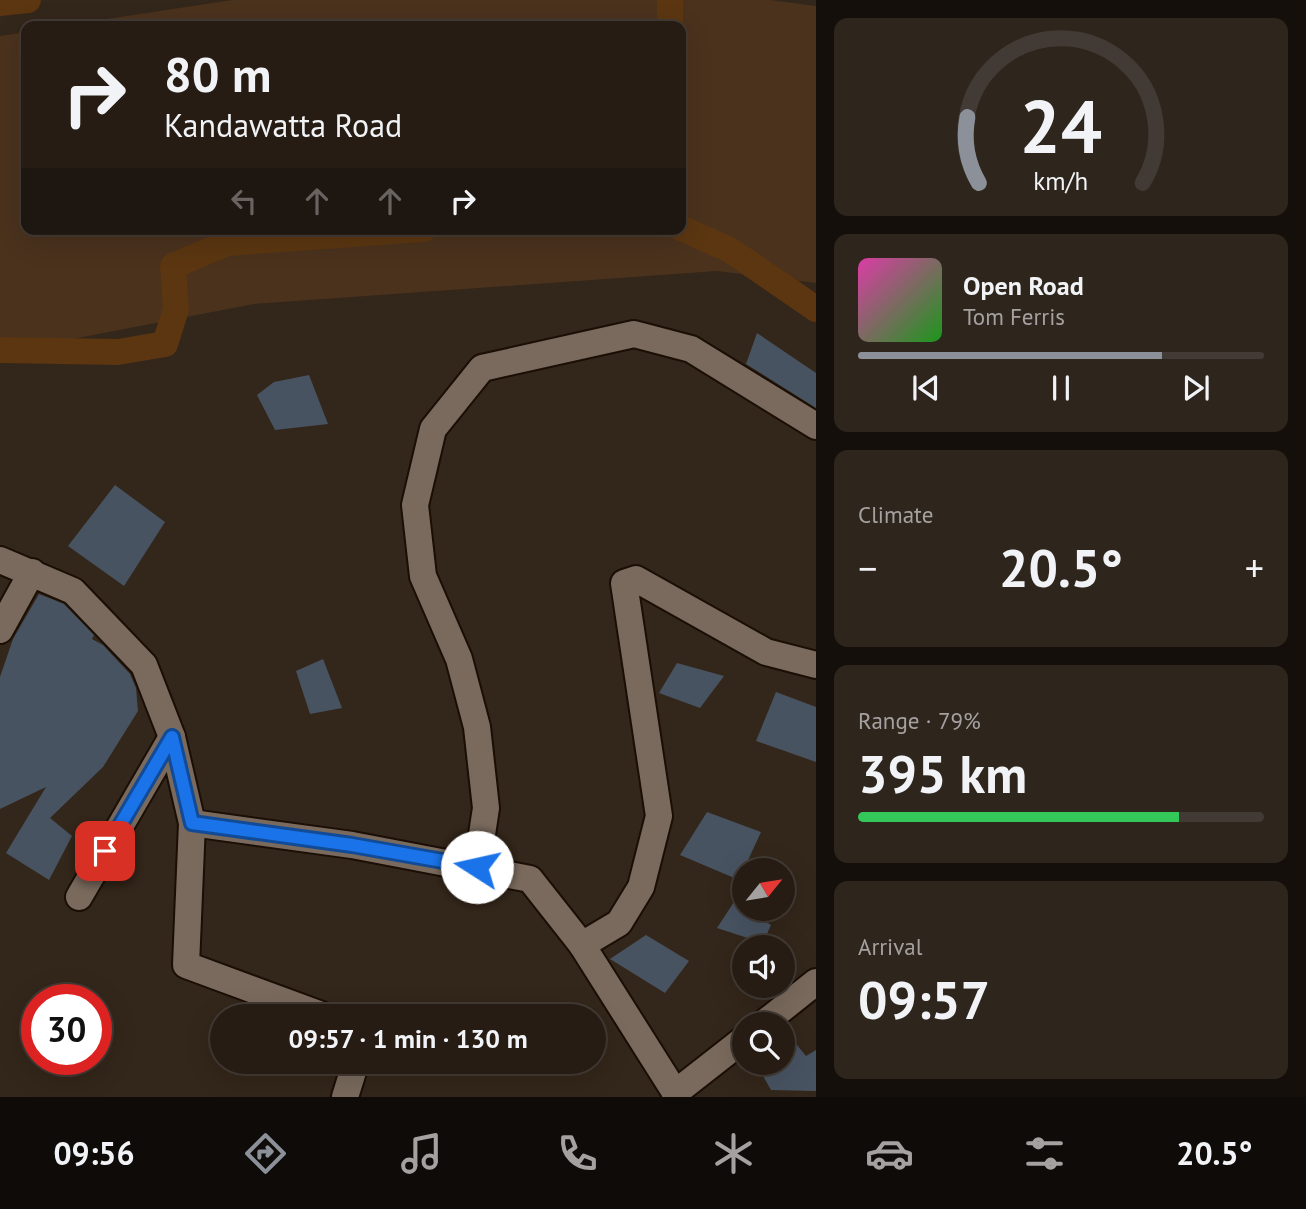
<!DOCTYPE html>
<html lang="en">
<head>
<meta charset="utf-8">
<style>
  :root { --surface:#261c14; --page:#2e251d; --text:#f1f3f6; --muted:#a4a1a0; --line:#423a34; --accent:#8c9099 }
  body { margin:0; font-family:"PT Sans",sans-serif; background:var(--page); color:var(--text); height:100vh; display:flex; flex-direction:column; font-size:26px; white-space:nowrap }
  * { box-sizing:border-box; margin:0 }
  p { font-size:23px; color:var(--muted) }
  .icon { flex:none; width:38px; height:38px; fill:none; stroke:currentColor; stroke-width:2; stroke-linecap:round; stroke-linejoin:round }
  .map { position:relative; flex:1; overflow:hidden }
  .sheet { display:flex; flex-direction:column; gap:18px; padding:18px; background:#150f0b; width:490px }
  .sheet>* { flex:none }
  .banner { position:absolute; left:21px; top:21px; width:665px; height:214px; border-radius:14px; box-shadow:0 7px 28px #0002,0 0 0 2px var(--line); background:#261c14; color:var(--text); overflow:hidden }
  .needle { width:46px; rotate:60deg }
  .buttons { position:absolute; left:732px; top:858px; display:grid; gap:14px }
  .buttons a { display:grid; place-items:center; width:63px; height:63px; border-radius:50%; background:var(--surface); box-shadow:0 7px 28px #0002,0 0 0 2px var(--line); font-size:35px }
  .speed { position:absolute; left:21px; top:984px; display:flex; gap:14px; font-size:35px; font-weight:700; text-align:center }
  .speed>* { display:grid; place-content:center; width:91px; height:91px; border-radius:50%; background:var(--surface); box-shadow:0 7px 28px #0002,0 0 0 2px var(--line); line-height:1 }
  .speed .limit { border:10px solid #d22; background:#fff; color:#111 }
  .pin { position:absolute; display:grid; place-items:center; width:60px; height:60px; color:#fff; margin:-30px; border-radius:14px; box-shadow:0 4px 10px #0006 }
  .me { position:absolute; width:77px; margin:-38px; rotate:280deg; stroke-linejoin:round; filter:drop-shadow(0 0 5px #0008) }
  .turn { display:flex; align-items:center; gap:24px; height:147px; padding:0 28px; font-size:32px }
  .turn .icon { width:91px; height:91px; stroke-width:2.5 }
  .turn b { display:block; font-size:49px; line-height:60px }
  .lanes { display:flex; align-items:center; height:66px; padding:0 28px; background:#0003; justify-content:center; gap:35px; direction:ltr }
  .lanes .off { opacity:.35 }
  .big { font-size:52px; font-weight:800; line-height:1.1 }
  .sheet .tile { flex:1; display:flex; flex-direction:column; justify-content:center; gap:10px; min-width:0; padding:0 24px; border-radius:14px; background:var(--page) }
  .sheet .dial { align-items:center; gap:0 }
  .dial svg { height:182px; overflow:visible; fill:none; stroke:var(--line); stroke-width:7; stroke-linecap:round; text-anchor:middle }
  .dial text { fill:var(--text); stroke:none }
  .song { display:flex; align-items:center; gap:21px }
  .cover { width:84px; height:84px; border-radius:10px; background:linear-gradient(135deg,hsl(320 70% 55%),hsl(120 70% 35%)) }
  .played { height:7px; border-radius:4px; background:linear-gradient(90deg,var(--accent) 75%,var(--line) 75%) }
  .keys { display:flex; justify-content:space-around; direction:ltr }
  .heat { display:flex; justify-content:space-between; align-items:center; font-size:38px; direction:ltr }
  .charge { height:10px; border-radius:5px; background:linear-gradient(90deg,#34c759 79%,var(--line) 0) }
  .trip { position:absolute; left:210px; top:1004px; width:396px; height:70px; border-radius:35px; background:var(--surface); box-shadow:0 7px 28px #0002,0 0 0 2px var(--line); font-weight:800; line-height:70px; text-align:center }
  .dock { display:flex; height:112px; justify-content:space-around; align-items:center; background:#0f0b08; color:var(--muted) }
  .dock .icon { width:49px; height:49px }
  .dock .on { color:var(--accent) }
  .dock b { font-size:32px; color:var(--text) }
  main { display:flex; flex:1; min-height:0 }
  .map>svg:first-child { display:block }
  .green { fill:#4a321d }
  .lines { fill:none; stroke-linecap:round; stroke-linejoin:round }
  .canal { stroke:#5b3611; stroke-width:26 }
  .building { fill:#485362 }
  .minor-casing { stroke:#1a0e05; stroke-width:30 }
  .minor { stroke:#7a6a5d; stroke-width:26 }
  .route-casing { stroke:#114b97; stroke-width:18 }
  .route { stroke:#1a73e8; stroke-width:12 }
</style>
</head>
<body>
<main>
<div class="map">
<svg width="816" height="1097" viewBox="0 0 816 1097">
  <rect width="100%" height="100%" fill="#33261a"/>
  <path class="green" d="M 232,0 L 770,0 L 816,6 L 816,283 L 717,271 L 254,304 L 0,353 L 0,36 L 26,32 L 26,229 L 681,229 L 681,26 L 61,26 Z"/>
  <g class="lines">
    <g class="canal">
      <path d="M 0,3 L 28,0"/>
      <path d="M 670,26 L 670,0"/>
      <path d="M 681,228 L 730,250 L 816,309"/>
      <path d="M 0,350 L 118,352 L 165,344 L 176,309 L 173,266 L 227,243 L 424,229"/>
    </g>
  </g>
  <g class="building">
    <path d="M 757,333 L 816,373 L 816,408 L 746,364 Z"/>
    <path d="M 309,375 L 328,424 L 275,430 L 257,395 L 274,382 Z"/>
    <path d="M 115,485 L 165,522 L 124,586 L 68,546 Z"/>
    <path d="M 39,594 L 64,604 L 94,635 L 92,639 L 103,645 L 130,674 L 136,688 L 138,711 L 103,767 L 50,818 L 72,836 L 49,880 L 6,853 L 46,787 L 0,809 L 0,677 L 13,639 Z"/>
    <path d="M 323,659 L 342,708 L 310,714 L 296,671 Z"/>
    <path d="M 677,663 L 724,676 L 700,708 L 659,693 Z"/>
    <path d="M 776,692 L 816,707 L 816,762 L 756,741 Z"/>
    <path d="M 707,812 L 761,832 L 739,880 L 680,855 Z"/>
    <path d="M 734,902 L 771,925 L 763,943 L 717,928 Z"/>
    <path d="M 646,935 L 689,961 L 665,993 L 610,959 Z"/>
    <path d="M 783,1028 L 806,1056 L 816,1050 L 816,1091 L 771,1090 L 755,1062 L 782,1062 Z"/>
  </g>
  <g class="lines">
    <defs>
      <g id="minor">
        <path d="M 0,560 L 73,591 L 144,665 L 172,737 L 192,823 L 186,965 L 327,1017"/>
        <path d="M 0,630 L 32,572"/>
        <path d="M 192,823 L 352,845 L 530,879 L 582,945 L 678,1097"/>
        <path d="M 477,867 L 486,808 L 477,727 L 459,659 L 423,576 L 415,505 L 433,429 L 482,368 L 634,334 L 691,349 L 816,426"/>
        <path d="M 79,897 L 172,737"/>
        <path d="M 582,945 L 619,923 L 641,887 L 659,816 L 624,583 L 636,579 L 766,652 L 816,665"/>
        <path d="M 763,1024 L 816,982"/>
        <path d="M 675,1093 L 744,1039"/>
        <path d="M 345,1097 L 356,1062"/>
      </g>
    </defs>
    <use href="#minor" class="minor-casing"/>
    <use href="#minor" class="minor"/>
  </g>
  <g class="lines">
    <defs>
      <path id="route" d="M 105,851 L 172,737 L 192,823 L 352,845 L 477,867"/>
    </defs>
    <use href="#route" class="route-casing"/>
    <use href="#route" class="route"/>
  </g>
</svg>
<div class="buttons">
<a><svg class="needle" viewBox="-14 -14 28 28"><path d="M0-13l5 13h-10z" fill="#e53935"/><path d="M0 13l5-13h-10z" fill="#a4a1a0"/></svg></a>
<a><svg class="icon" aria-label="sound" viewBox="0 0 24 24"><path d="M4 9h4l5-4v14l-5-4H4zM17 9q2 3 0 6"/></svg></a>
<a><svg class="icon" aria-label="search" viewBox="0 0 24 24"><circle cx="10" cy="10" r="6"/><path d="M15 15l6 6"/></svg></a>
</div>
<div class="speed"><div class="limit">30</div></div>
<div class="pin" style="left:105px;top:851px;background:#d93025"><svg class="icon" aria-label="arrive" viewBox="0 0 24 24"><path d="M6 21V4h12l-3 4 3 4H6"/></svg></div>
<svg class="me" style="left:477px;top:867px" viewBox="-20 -20 40 40"><circle r="19" fill="#fff"/><path d="M0-13L10 11 0 6-10 11z" fill="#1a73e8"/></svg>
<div class="trip">09:57 · 1 min · 130 m</div>
<div class="banner">
<div class="turn"><svg class="icon" aria-label="right" viewBox="0 0 24 24"><path d="M7 20v-9h11M14 6l5 5-5 5"/></svg><div><b>80 m</b>Kandawatta Road</div></div>
<div class="lanes"><svg class="icon off" aria-label="left" viewBox="0 0 24 24"><path d="M17 20v-9H6M10 6l-5 5 5 5"/></svg><svg class="icon off" aria-label="ahead" viewBox="0 0 24 24"><path d="M12 20V5M6 11l6-6 6 6"/></svg><svg class="icon off" aria-label="ahead" viewBox="0 0 24 24"><path d="M12 20V5M6 11l6-6 6 6"/></svg><svg class="icon" aria-label="right" viewBox="0 0 24 24"><path d="M7 20v-9h11M14 6l5 5-5 5"/></svg></div>
</div>
</div>
<section class="sheet">
<div class="tile dial"><svg viewBox="0 0 100 80">
<path d="M14 69A42 42 0 1 1 86 69"/>
<path d="M14 69A42 42 0 0 1 9 40" stroke="#8c9099"/>
<text x="50" y="56" font-size="32" font-weight="700">24</text>
<text x="50" y="72" font-size="11">km/h</text>
</svg></div>
<div class="tile">
<div class="song"><i class="cover"></i><div><b>Open Road</b><p>Tom Ferris</p></div></div>
<div class="played"></div>
<div class="keys"><svg class="icon" aria-label="previous" viewBox="0 0 24 24"><path d="M18 5L8 12l10 7zM5 5v14"/></svg><svg class="icon" aria-label="pause" viewBox="0 0 24 24"><path d="M8 5v14M16 5v14"/></svg><svg class="icon" aria-label="next" viewBox="0 0 24 24"><path d="M6 5l10 7-10 7zM19 5v14"/></svg></div>
</div>
<div class="tile"><p>Climate</p>
<div class="heat"><a>−</a><b class="big">20.5°</b><a>+</a></div>
</div>
<div class="tile"><p>Range · 79%</p><b class="big">395 km</b><div class="charge"></div></div>
<div class="tile"><p>Arrival</p><b class="big">09:57</b></div>
</section>
</main>
<nav class="dock">
<b>09:56</b>
<svg class="icon on" aria-label="directions" viewBox="0 0 24 24"><path d="M12 3l9 9-9 9-9-9zM9 14v-3h6M13 9l2 2-2 2"/></svg>
<svg class="icon" aria-label="music" viewBox="0 0 24 24"><path d="M9 18V5l10-2v13"/><circle cx="6" cy="18" r="3"/><circle cx="16" cy="16" r="3"/></svg>
<svg class="icon" aria-label="phone" viewBox="0 0 24 24"><path d="M5 4h4l2 5-3 2q2 4 5 5l2-3 5 2v4C11 20 4 13 5 4z"/></svg>
<svg class="icon" aria-label="climate" viewBox="0 0 24 24"><path d="M12 3v18M4 7l16 10M4 17L20 7"/></svg>
<svg class="icon" aria-label="car" viewBox="0 0 24 24"><path d="M5 17H2v-5l4-1 3-4h7l3 4 3 1v5h-3M9 17h6M6 11h13"/><circle cx="7" cy="17" r="2"/><circle cx="17" cy="17" r="2"/></svg>
<svg class="icon" aria-label="filters" viewBox="0 0 24 24"><path d="M4 7h16M4 17h16"/><circle cx="9" cy="7" r="2"/><circle cx="15" cy="17" r="2"/></svg>
<b>20.5°</b>
</nav>
</body>
</html>
